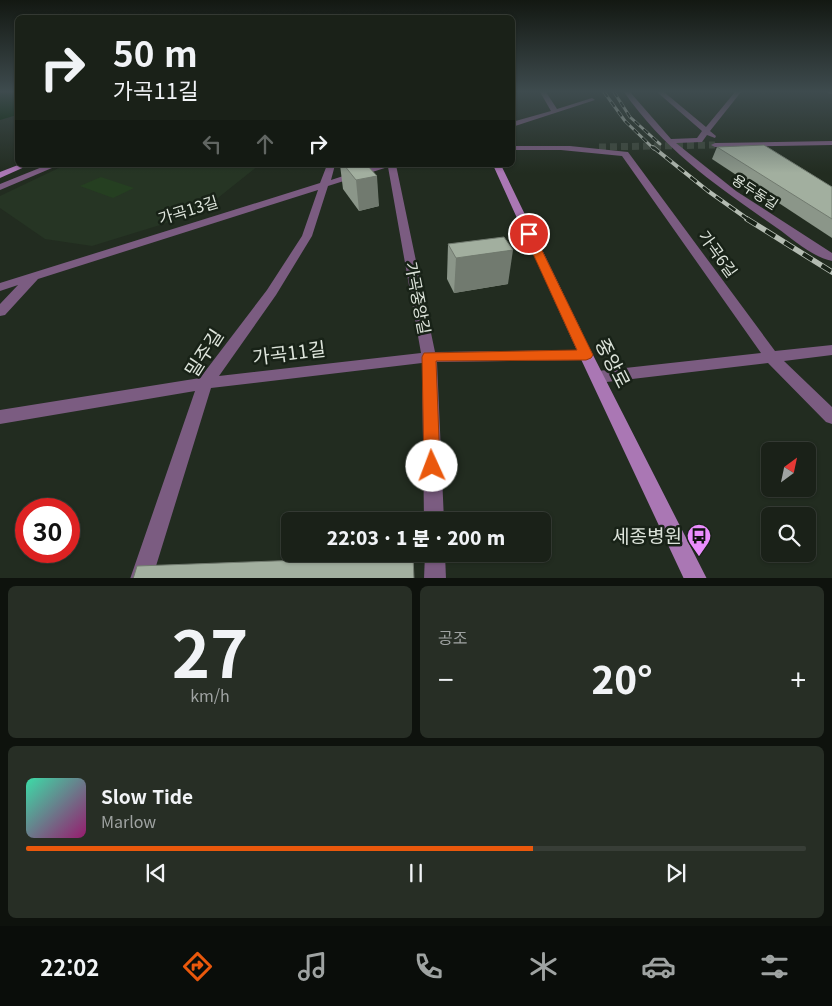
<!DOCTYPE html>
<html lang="ko">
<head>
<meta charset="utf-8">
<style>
  :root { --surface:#1a2118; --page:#272e25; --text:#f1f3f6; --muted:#9fa3a2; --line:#383e37; --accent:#ea580c }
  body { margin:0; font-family:Georgia,"Noto Sans KR",serif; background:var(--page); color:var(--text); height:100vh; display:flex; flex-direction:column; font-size:19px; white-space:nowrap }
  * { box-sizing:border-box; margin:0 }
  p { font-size:16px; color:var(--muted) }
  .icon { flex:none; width:28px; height:28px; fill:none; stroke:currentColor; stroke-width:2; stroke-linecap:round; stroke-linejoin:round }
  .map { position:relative; height:578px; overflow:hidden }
  .sheet { display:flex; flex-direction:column; gap:8px; padding:8px; background:#0e120d; flex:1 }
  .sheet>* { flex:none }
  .hud { position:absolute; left:15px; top:15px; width:500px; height:152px; border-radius:8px; box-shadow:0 1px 4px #0004,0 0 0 1px var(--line); background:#1a2118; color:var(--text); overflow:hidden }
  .needle { width:32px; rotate:33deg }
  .tools { position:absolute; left:761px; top:442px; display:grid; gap:10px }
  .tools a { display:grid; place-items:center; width:55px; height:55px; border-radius:8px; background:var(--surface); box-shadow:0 1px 4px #0004,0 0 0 1px var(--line); font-size:25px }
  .speed { position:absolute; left:15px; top:498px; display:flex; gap:10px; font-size:25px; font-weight:700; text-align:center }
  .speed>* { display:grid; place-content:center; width:65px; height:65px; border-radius:50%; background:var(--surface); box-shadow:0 1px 4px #0004,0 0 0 1px var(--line); line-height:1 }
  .speed .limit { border:8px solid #d22; background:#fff; color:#111 }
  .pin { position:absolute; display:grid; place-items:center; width:42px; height:42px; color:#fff; margin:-21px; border:2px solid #fff; border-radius:50%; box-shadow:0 1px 5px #0007 }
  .me { position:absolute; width:55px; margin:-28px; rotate:358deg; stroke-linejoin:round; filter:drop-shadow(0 0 4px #0008) }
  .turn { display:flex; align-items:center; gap:18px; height:105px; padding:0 15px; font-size:22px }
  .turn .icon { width:65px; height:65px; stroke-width:2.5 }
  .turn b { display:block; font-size:35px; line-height:42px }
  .lanes { display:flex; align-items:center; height:48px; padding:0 15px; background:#0003; justify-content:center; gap:25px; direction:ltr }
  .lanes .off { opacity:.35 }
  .big { font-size:38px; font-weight:800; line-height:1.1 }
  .sheet .widget { flex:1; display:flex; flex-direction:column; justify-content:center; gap:8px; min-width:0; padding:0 18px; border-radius:8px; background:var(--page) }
  .sheet .dial { align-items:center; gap:0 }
  .dial b { font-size:65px; line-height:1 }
  .song { display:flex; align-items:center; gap:15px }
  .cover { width:60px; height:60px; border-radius:8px; background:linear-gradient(135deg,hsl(160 70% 55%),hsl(320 70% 35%)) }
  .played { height:5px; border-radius:2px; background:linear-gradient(90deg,var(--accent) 65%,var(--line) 65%) }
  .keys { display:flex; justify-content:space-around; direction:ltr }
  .heat { display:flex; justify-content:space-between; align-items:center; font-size:28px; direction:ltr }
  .sheet .tiles { flex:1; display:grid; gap:8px; grid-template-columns:1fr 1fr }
  .widget:last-child { grid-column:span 2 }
  .trip { position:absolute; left:281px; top:512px; width:270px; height:50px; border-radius:8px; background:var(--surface); box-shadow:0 1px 4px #0004,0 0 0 1px var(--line); font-weight:800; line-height:50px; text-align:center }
  .tabs { display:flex; height:80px; justify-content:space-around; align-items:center; background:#0a0d0a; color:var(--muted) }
  .tabs .icon { width:35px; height:35px }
  .tabs .current { color:var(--accent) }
  .tabs b { font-size:22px; color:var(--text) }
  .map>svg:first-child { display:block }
  .built { fill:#263524 }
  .green { fill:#253f21 }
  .water { fill:#012100 }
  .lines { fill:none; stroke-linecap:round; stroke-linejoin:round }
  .minor-tunnel { stroke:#3e483c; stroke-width:7; stroke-dasharray:7 4; stroke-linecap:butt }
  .minor { fill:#7b5c81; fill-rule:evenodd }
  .secondary { fill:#aa77b4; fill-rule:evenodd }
  .rail-far2-casing { stroke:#b4bcb2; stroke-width:3 }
  .rail-far1-casing { stroke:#b4bcb2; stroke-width:4 }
  .rail-casing { stroke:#b4bcb2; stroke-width:5.5 }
  .rail-far2 { stroke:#182217; stroke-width:2; stroke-dasharray:6; stroke-linecap:butt }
  .rail-far1 { stroke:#182217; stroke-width:2.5; stroke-dasharray:8; stroke-linecap:butt }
  .rail { stroke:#182217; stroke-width:4; stroke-dasharray:11; stroke-linecap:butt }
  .wall { fill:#8b9689 }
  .shaded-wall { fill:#717a6f }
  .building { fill:#a2af9f; stroke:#717a6f }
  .route { fill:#ea580c; stroke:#983908 }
  .labels { text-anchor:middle; stroke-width:5; stroke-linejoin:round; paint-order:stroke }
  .far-street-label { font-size:14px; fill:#dde4db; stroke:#182217 }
  .street-label { font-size:16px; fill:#dde4db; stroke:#182217 }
  .near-street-label { font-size:19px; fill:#dde4db; stroke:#182217 }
  .near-poi-label { font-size:19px; fill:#dde4db; stroke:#182217; text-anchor:end }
</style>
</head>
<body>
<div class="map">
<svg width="832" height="579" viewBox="0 0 832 579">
  <rect width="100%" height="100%" fill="#222c20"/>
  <path class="built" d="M 65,165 L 259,165 L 199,213 L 92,246 L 45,239 L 0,208 L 0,196 Z"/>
  <path class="green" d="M 101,177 L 134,188 L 113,198 L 80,186 Z"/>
  <path class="water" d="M 0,92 L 17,92 L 17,115 L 0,120 Z"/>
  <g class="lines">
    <path class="minor-tunnel" d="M 599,147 L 715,145"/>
    <g class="minor">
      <path d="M 540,92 L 546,92 L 557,109 L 592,98 L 595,100 L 512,127 L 512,122 L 551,111 Z"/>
      <path d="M 624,92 L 630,92 L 671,139 L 697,138 L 702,131 L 657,92 L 664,92 L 706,127 L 735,92 L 741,92 L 710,131 L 716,136 L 715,138 L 707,135 L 702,142 L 676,143 L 736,191 L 832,253 L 832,261 C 812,257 793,239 777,228 C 717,186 666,152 624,92 Z"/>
      <path d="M 827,92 L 832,92 L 832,94 L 828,93 Z"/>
      <path d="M 832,141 L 832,145 L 715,147 L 711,145 L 715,143 Z"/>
      <path d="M 512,146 L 570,146 L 628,152 L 775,351 L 832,345 L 832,355 L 784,361 L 832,407 L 832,424 L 826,422 L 768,363 L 598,383 L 593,381 L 590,377 L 593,373 L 598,371 L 761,353 L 622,156 L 561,150 L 512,150 Z"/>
      <path d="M 47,165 L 59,165 L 0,190 L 0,184 Z"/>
      <path d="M 327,165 L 335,165 L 331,180 L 377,165 L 396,165 L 435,352 L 586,350 L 591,351 L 593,355 L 591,359 L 586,360 L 437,362 L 444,521 L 424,521 L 422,363 L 211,388 L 152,579 L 130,579 L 195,391 L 0,424 L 0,410 L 200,378 L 267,290 L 302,236 L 318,190 L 38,279 L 5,315 L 0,316 L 0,304 L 18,285 L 0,291 L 0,283 L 320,183 ZM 388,167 L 421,353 L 219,376 L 276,295 L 312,236 L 328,186 Z"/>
      <path d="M 425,554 L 445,554 L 446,579 L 424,579 Z"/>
    </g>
    <g class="secondary">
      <path d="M 18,165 L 29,165 L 0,178 L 0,172 Z"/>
      <path d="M 493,165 L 501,165 L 593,355 L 707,579 L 684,579 L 579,355 Z"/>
    </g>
    <defs>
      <g id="rail-far2">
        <path d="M 604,92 L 625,121 L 654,149"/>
        <path d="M 614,92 L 630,117 L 660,144"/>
      </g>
      <path id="rail-far1" d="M 653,147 L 708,191 L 749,220"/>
      <path id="rail" d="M 747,219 L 832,272"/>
    </defs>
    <use href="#rail-far2" class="rail-far2-casing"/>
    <use href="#rail-far1" class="rail-far1-casing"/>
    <use href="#rail" class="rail-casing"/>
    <use href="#rail-far2" class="rail-far2"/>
    <use href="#rail-far1" class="rail-far1"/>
    <use href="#rail" class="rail"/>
  </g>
  <g class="wall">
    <path d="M 717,147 L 832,187 L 832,238 L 712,159 Z"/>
    <path d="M 340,165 L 367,165 L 379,206 L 359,211 L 343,189 Z"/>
    <path d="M 448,244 L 508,284 L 454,293 L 447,279 Z"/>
  </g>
  <g class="shaded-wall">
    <path d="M 377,176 L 379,206 L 359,211 L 356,180 Z"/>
    <path d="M 513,250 L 508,284 L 454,293 L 456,258 Z"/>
  </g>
  <g class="building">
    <path d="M 764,145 L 832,187 L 832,219 L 717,147 Z"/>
    <path d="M 344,165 L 367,165 L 377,176 L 356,180 Z"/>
    <path d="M 504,237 L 513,250 L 456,258 L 448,244 Z"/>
    <path d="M 413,556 L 414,579 L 133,579 L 137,566 Z"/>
  </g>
  <linearGradient id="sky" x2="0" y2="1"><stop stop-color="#131812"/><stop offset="0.53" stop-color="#3e4b4e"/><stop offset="1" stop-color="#3e4b4e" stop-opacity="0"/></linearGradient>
  <rect width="832" height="173" fill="url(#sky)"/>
  <path class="route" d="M 529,231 L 534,234 L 593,355 L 591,358 L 586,360 L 436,361 L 440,466 L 438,472 L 432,474 L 426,472 L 424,466 L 422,357 L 424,353 L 577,350 L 524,234 Z"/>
  <defs>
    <symbol id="bus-pin" viewBox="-11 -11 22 30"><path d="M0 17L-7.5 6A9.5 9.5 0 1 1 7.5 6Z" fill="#ea8dfd" stroke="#182217"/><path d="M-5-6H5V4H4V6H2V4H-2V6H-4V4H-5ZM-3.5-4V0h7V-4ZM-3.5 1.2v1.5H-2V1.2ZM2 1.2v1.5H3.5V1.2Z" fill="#111"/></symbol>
  </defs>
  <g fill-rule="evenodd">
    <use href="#bus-pin" x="685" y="522" width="28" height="38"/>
  </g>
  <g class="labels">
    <g class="far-street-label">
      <text transform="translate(755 192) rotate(33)" y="5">용두동길</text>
    </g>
    <g class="street-label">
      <text transform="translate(188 210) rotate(-17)" y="6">가곡13길</text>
      <text transform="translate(718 254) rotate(54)" y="6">가곡6길</text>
      <text transform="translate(418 298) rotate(79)" y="6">가곡중앙길</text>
    </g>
    <g class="near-street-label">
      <text transform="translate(204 353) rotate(-57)" y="7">밀주길</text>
      <text transform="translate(289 353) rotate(-7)" y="7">가곡11길</text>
      <text transform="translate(613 363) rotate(63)" y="7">중앙로</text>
    </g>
    <g class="near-poi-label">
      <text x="682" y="543">세종병원</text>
    </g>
  </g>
</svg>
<div class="tools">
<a><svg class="needle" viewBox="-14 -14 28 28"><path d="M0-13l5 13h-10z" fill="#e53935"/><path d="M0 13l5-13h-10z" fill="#9fa3a2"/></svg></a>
<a><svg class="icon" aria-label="search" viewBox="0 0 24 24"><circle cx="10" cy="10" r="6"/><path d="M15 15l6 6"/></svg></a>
</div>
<div class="speed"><div class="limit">30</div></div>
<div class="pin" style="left:529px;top:234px;background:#d93025"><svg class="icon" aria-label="arrive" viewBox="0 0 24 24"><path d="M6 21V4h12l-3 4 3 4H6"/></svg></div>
<svg class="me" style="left:432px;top:466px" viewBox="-20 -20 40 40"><circle r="19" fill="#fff"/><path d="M0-13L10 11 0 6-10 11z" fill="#ea580c"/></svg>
<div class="trip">22:03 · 1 분 · 200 m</div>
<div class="hud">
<div class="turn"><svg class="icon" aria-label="right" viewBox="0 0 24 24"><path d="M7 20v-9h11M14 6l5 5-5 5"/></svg><div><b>50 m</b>가곡11길</div></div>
<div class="lanes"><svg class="icon off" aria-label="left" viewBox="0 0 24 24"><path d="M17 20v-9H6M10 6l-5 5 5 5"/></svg><svg class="icon off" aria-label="ahead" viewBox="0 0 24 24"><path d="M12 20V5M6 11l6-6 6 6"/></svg><svg class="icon" aria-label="right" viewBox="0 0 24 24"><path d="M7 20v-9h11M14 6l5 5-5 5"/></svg></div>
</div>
</div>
<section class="sheet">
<div class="tiles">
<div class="widget dial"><b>27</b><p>km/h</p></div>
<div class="widget"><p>공조</p>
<div class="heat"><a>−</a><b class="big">20°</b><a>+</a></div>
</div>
<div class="widget">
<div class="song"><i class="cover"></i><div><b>Slow Tide</b><p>Marlow</p></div></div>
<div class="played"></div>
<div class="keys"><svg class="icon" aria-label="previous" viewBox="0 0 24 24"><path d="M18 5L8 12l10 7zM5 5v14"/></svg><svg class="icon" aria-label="pause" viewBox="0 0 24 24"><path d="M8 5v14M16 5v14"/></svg><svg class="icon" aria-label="next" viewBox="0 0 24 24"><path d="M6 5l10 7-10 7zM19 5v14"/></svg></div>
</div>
</div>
</section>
<nav class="tabs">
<b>22:02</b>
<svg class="icon current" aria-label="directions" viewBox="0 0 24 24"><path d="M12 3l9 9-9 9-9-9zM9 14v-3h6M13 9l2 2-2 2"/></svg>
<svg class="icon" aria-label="music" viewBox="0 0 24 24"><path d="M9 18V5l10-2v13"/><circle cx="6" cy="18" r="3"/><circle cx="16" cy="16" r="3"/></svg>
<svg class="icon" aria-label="phone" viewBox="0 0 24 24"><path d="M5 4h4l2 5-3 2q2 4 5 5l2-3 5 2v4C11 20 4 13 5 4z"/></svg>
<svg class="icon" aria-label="climate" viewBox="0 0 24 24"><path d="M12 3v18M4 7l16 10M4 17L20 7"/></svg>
<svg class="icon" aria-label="car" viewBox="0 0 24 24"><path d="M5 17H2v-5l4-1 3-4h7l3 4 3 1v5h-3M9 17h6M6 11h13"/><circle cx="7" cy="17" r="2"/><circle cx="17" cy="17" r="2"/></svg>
<svg class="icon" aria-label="filters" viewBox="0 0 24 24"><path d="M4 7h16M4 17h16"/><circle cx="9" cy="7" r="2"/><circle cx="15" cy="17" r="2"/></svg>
</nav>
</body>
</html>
